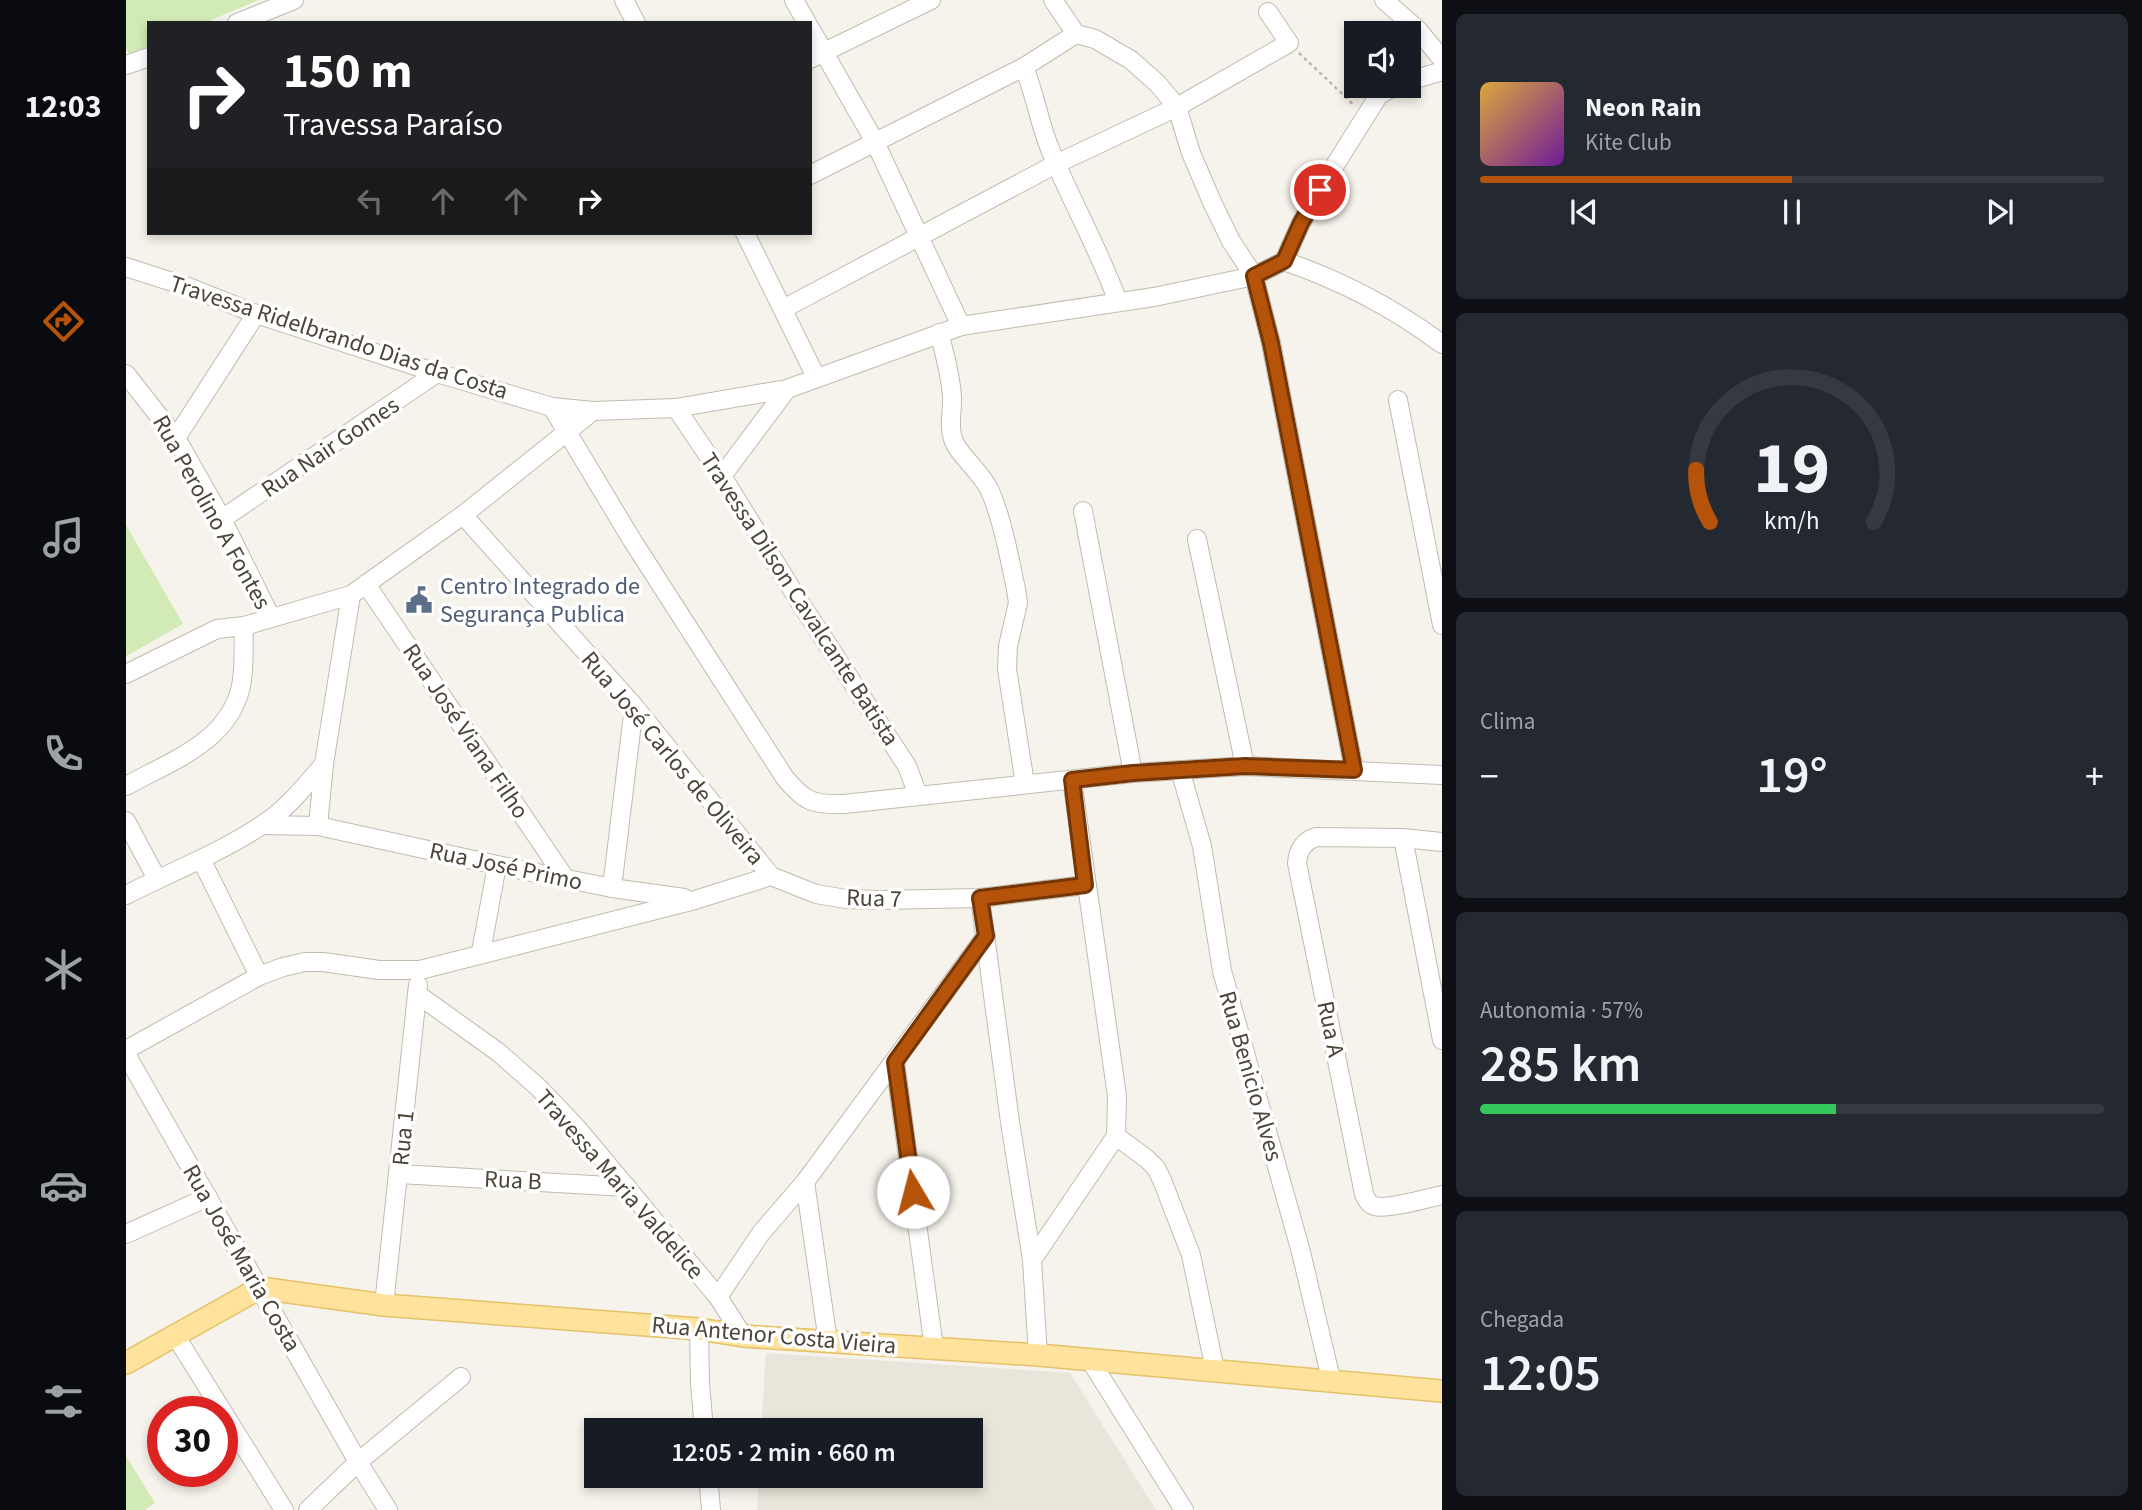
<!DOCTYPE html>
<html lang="pt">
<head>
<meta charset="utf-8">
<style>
  :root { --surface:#171b24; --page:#242831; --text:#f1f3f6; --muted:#9ea1a6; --line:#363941; --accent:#b45309 }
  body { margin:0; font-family:"Source Sans 3",sans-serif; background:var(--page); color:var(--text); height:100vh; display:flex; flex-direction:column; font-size:26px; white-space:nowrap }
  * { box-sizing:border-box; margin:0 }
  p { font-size:23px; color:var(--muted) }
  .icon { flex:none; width:38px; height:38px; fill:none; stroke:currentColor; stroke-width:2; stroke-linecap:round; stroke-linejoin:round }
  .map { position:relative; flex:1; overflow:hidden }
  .details { display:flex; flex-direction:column; gap:14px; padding:14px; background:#0d0f14; width:700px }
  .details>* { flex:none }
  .hud { position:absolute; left:21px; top:21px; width:665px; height:214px; border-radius:0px; box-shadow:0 4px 10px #0003; background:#202124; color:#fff; overflow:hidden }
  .buttons { position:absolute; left:1218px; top:21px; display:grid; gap:14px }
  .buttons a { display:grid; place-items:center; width:77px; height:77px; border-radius:0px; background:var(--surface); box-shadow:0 4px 10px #0003; font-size:35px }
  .speed { position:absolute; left:21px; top:1396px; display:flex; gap:14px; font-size:35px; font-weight:700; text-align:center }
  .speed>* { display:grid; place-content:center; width:91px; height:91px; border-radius:50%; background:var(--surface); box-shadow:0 4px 10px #0003; line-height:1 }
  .speed .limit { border:10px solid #d22; background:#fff; color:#111 }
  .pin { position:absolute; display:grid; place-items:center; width:60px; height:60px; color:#fff; margin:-30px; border:4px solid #fff; border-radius:50%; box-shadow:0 2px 7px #0007 }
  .me { position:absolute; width:77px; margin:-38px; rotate:352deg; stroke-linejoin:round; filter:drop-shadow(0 0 5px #0008) }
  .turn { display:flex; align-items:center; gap:24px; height:147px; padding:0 21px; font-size:32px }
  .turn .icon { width:91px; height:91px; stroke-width:2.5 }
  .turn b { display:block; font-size:49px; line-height:60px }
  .lanes { display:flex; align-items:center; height:66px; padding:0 21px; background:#0003; justify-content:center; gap:35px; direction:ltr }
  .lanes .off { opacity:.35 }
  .big { font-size:52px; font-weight:600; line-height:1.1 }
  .details .tile { flex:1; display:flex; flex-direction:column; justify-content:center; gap:10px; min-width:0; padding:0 24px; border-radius:10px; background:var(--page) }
  .details .dial { align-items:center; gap:0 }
  .dial svg { height:182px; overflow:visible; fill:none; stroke:var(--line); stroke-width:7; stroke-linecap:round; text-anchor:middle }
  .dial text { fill:var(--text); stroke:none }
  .song { display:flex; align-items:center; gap:21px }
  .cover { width:84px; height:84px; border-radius:10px; background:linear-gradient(135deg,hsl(40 70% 55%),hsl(280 70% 35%)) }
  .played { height:7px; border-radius:4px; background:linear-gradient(90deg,var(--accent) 50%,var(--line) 50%) }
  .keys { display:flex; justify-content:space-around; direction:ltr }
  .heat { display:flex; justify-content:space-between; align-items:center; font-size:38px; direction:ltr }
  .charge { height:10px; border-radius:5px; background:linear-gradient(90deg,#34c759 57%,var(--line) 0) }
  .trip { position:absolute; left:458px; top:1418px; width:399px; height:70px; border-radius:0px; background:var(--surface); box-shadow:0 4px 10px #0003; font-weight:600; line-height:70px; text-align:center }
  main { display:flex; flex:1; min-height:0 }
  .tab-bar { display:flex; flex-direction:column; width:126px; justify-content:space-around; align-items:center; background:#090b0e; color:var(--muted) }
  .tab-bar .icon { width:49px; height:49px }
  .tab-bar .active { color:var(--accent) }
  .tab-bar b { font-size:32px; color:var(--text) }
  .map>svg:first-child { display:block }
  .residential { fill:#eae5da }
  .green { fill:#d2eab5 }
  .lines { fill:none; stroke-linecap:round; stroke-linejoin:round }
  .minor-casing { stroke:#c2bbae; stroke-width:20 }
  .major-casing { stroke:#e6c16a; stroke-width:24 }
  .path { stroke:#c4b79f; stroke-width:2.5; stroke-dasharray:3.5 3.5; stroke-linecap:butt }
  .minor { stroke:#fff; stroke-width:18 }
  .major { stroke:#ffe39c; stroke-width:21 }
  .route-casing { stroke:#753606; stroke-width:18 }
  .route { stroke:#b45309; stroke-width:12 }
  .labels { text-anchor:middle; stroke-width:7; stroke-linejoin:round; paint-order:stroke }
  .street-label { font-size:24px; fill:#4b4439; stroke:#fff }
  .service-label { font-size:24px; fill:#4e5e75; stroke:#fff; text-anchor:start }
</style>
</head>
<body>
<main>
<nav class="tab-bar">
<b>12:03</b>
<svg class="icon active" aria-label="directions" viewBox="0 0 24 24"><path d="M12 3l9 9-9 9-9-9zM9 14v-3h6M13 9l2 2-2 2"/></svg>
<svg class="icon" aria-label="music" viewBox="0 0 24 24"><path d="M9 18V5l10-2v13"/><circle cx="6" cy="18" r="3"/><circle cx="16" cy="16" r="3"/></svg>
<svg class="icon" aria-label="phone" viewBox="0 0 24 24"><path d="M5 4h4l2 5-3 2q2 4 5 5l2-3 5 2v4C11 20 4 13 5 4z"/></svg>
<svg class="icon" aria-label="climate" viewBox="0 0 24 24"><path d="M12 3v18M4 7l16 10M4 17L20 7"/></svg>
<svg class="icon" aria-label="car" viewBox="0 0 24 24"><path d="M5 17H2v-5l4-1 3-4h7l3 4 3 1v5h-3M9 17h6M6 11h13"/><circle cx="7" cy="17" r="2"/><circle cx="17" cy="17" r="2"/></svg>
<svg class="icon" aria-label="filters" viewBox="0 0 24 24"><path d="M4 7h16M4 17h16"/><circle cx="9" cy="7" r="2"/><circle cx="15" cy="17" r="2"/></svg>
</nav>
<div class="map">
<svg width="1316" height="1510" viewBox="0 0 1316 1510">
  <rect width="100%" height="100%" fill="#f6f3ec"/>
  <path class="residential" d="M 640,1353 L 944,1373 L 1030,1510 L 631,1510 L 633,1475 L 845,1475 L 845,1430 L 635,1430 Z"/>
  <g class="green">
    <path d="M 0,0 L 133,0 L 78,23 L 23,23 L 23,46 L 3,54 L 0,48 Z"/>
    <path d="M 0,525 L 57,624 L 0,656 Z"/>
    <path d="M 0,1456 L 29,1503 L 19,1510 L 0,1510 Z"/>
  </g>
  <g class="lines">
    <defs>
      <g id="minor">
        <path d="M 498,0 L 510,23"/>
        <path d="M 668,0 L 681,23"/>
        <path d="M 927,0 L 950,34 L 969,39 L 1005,60 L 1032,84 L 1051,107 L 1065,153 L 1086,202 L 1105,241 L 1128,276 L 1145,343 L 1228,770"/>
        <path d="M 1258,0 L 1292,30 L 1316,59"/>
        <path d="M 111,23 L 168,0"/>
        <path d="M 684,28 L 749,142 L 835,326"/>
        <path d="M 684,59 L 805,0"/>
        <path d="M 0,65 L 23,57"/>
        <path d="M 898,67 C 909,94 913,122 924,149 C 945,201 973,249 992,302"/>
        <path d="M 1283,81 L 1316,71"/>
        <path d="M 684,175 L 898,67 L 950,34"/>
        <path d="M 619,233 L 690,377"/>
        <path d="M 1158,261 L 1175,223 L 1204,173 L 1253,95 L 1269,86"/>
        <path d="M 0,267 L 65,288 L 130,314 L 311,373 L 426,407 L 467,411 L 550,408 L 661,389 L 835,326 L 1028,297 L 1128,276 L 1158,261 C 1214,280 1269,309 1316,344"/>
        <path d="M 657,309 L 930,164 L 1051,107 L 1163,43 L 1142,12"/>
        <path d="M 813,333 C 819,354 824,374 826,396 C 827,411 822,424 827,439 C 832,455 855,471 864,491 C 877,521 883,557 890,589 L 892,603 L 882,646 L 881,669 L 899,784"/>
        <path d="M 0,374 L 50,438 L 96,519 L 145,618"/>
        <path d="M 1272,400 L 1316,625"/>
        <path d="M 426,407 L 506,540 L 659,778 C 679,802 687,805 718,804 L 1007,773 L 1119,766 L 1316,775"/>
        <path d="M 550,408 L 596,476 L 673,601 L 781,766 L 792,795"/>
        <path d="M 50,438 L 130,314"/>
        <path d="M 596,476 L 661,389"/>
        <path d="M 957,511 L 1007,773"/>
        <path d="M 337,515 L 508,706 L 645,876 L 690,894 L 720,899 L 754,900 L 854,898 L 959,885"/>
        <path d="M 96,519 L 311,373"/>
        <path d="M 1071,539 L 1119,766"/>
        <path d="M 240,584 L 439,878"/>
        <path d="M 0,674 L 91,629 L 118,626 L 225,595 L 337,515 L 467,411"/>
        <path d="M 1054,770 L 1076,846 L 1096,971 L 1175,1252 L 1205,1379"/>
        <path d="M 0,786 C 45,761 103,742 115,686 C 119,667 117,645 118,626"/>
        <path d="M 0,821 L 31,879"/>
        <path d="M 136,825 L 192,826 L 371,865 L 486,888 L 558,898"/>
        <path d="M 192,826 L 198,764 L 225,595"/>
        <path d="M 1277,838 L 1316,1040"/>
        <path d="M 1316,842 L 1277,838 L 1190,837 C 1178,841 1172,850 1171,863 L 1238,1194 C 1240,1199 1243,1205 1249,1206 C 1260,1210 1302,1198 1316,1195"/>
        <path d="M 75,859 L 133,976"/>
        <path d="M 486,888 L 508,706"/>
        <path d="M 0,895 C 45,872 94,853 136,825 C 160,810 179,786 198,764"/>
        <path d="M 854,898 L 884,1122 L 906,1260"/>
        <path d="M 355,952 L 371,865"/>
        <path d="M 291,994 L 372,1052 L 413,1088 L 451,1128 L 592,1297 L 617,1336"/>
        <path d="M 0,1050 L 133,976 L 157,967 L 179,962 L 197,962 L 253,970 L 294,970 L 569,900 L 645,876"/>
        <path d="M 0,1054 L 232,1462 L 262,1510"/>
        <path d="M 769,1062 L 808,1348"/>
        <path d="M 990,1136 L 1021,1159 L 1030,1168 L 1036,1180 L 1065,1255 L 1089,1370"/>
        <path d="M 273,1174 L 501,1187"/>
        <path d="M 0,1234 L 82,1197"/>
        <path d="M 592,1297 L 635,1233 L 679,1182"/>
        <path d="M 258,1305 L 292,985"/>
        <path d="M 573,1329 L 574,1383 L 578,1430"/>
        <path d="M 49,1335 L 158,1510"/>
        <path d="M 702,1342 L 679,1182 L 860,936"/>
        <path d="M 912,1355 L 906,1260 L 990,1136 L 991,1096 L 946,780"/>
        <path d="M 964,1360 L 1058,1510"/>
        <path d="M 582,1475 L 585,1510"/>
        <path d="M 182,1510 L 232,1462 L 335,1377"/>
      </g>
      <path id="major" d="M 0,1363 L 134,1288 L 258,1305 L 573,1329 L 617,1336 L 912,1355 L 1316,1391"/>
    </defs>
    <use href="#minor" class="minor-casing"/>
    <use href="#major" class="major-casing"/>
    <path class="path" d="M 1173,53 L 1229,106"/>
    <use href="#minor" class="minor"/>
    <use href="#major" class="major"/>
  </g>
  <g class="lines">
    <defs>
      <path id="route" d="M 787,1192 L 769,1062 L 860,936 L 854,898 L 959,885 L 946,780 L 1007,773 L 1119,766 L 1228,770 L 1145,343 L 1128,276 L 1158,261 L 1175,223 L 1194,190"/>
    </defs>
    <use href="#route" class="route-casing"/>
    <use href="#route" class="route"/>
  </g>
  <defs>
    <symbol id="civic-bare" viewBox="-9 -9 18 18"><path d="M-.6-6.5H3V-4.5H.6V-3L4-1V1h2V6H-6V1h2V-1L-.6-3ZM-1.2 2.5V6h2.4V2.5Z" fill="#5c6f8a" stroke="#fff" stroke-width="2.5" paint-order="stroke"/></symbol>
  </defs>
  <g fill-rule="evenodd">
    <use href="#civic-bare" x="274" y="581" width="38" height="38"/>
  </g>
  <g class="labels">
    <g class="street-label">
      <text transform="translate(213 337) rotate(18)" y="8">Travessa Ridelbrando Dias da Costa</text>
      <text transform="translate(204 447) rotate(-34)" y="8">Rua Nair Gomes</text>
      <text transform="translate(86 512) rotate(61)" y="8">Rua Perolino A Fontes</text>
      <text transform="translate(674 599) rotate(57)" y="8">Travessa Dilson Cavalcante Batista</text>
      <text transform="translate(340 731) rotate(56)" y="8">Rua José Viana Filho</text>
      <text transform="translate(547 758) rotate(50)" y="8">Rua José Carlos de Oliveira</text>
      <text transform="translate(380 866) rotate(12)" y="8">Rua José Primo</text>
      <text transform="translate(748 898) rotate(2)" y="8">Rua 7</text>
      <text transform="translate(1205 1029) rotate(78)" y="8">Rua A</text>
      <text transform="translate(1125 1076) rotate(74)" y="8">Rua Benicio Alves</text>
      <text transform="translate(277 1138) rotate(-84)" y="8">Rua 1</text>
      <text transform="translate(387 1180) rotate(3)" y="8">Rua B</text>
      <text transform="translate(494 1184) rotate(49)" y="8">Travessa Maria Valdelice</text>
      <text transform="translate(116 1258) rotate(60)" y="8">Rua José Maria Costa</text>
      <text transform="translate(648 1335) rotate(5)" y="8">Rua Antenor Costa Vieira</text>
    </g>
    <g class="service-label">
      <text x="314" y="594">Centro Integrado de<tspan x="314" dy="28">Segurança Publica</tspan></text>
    </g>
  </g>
</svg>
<div class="buttons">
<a><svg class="icon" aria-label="sound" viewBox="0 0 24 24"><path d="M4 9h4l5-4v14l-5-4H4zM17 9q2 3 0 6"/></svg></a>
</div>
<div class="speed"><div class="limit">30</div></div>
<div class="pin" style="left:1194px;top:190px;background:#d93025"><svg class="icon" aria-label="arrive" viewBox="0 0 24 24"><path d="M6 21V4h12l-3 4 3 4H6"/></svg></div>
<svg class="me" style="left:787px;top:1192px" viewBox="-20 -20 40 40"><circle r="19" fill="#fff"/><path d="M0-13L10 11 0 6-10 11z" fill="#b45309"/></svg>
<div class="trip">12:05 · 2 min · 660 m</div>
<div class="hud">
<div class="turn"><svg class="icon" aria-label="right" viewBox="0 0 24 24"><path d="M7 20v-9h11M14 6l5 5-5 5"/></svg><div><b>150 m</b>Travessa Paraíso</div></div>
<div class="lanes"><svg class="icon off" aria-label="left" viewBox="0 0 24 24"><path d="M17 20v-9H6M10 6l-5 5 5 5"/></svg><svg class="icon off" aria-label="ahead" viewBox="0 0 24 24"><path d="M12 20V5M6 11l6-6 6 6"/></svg><svg class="icon off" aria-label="ahead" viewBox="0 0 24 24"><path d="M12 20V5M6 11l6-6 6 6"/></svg><svg class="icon" aria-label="right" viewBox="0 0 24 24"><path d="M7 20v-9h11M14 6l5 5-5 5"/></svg></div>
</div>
</div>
<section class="details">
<div class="tile">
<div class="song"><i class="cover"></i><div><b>Neon Rain</b><p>Kite Club</p></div></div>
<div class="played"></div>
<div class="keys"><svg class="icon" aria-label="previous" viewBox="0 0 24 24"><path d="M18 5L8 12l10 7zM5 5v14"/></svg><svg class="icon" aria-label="pause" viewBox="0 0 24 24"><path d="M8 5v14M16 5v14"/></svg><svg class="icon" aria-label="next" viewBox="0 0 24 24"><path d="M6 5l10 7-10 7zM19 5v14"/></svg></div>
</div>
<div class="tile dial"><svg viewBox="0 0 100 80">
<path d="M14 69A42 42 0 1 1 86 69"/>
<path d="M14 69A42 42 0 0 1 8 46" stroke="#b45309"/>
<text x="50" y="56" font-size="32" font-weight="700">19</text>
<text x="50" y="72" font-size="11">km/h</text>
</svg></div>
<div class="tile"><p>Clima</p>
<div class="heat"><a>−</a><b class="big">19°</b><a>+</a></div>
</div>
<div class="tile"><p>Autonomia · 57%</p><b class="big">285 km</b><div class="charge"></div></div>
<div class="tile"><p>Chegada</p><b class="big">12:05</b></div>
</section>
</main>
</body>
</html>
